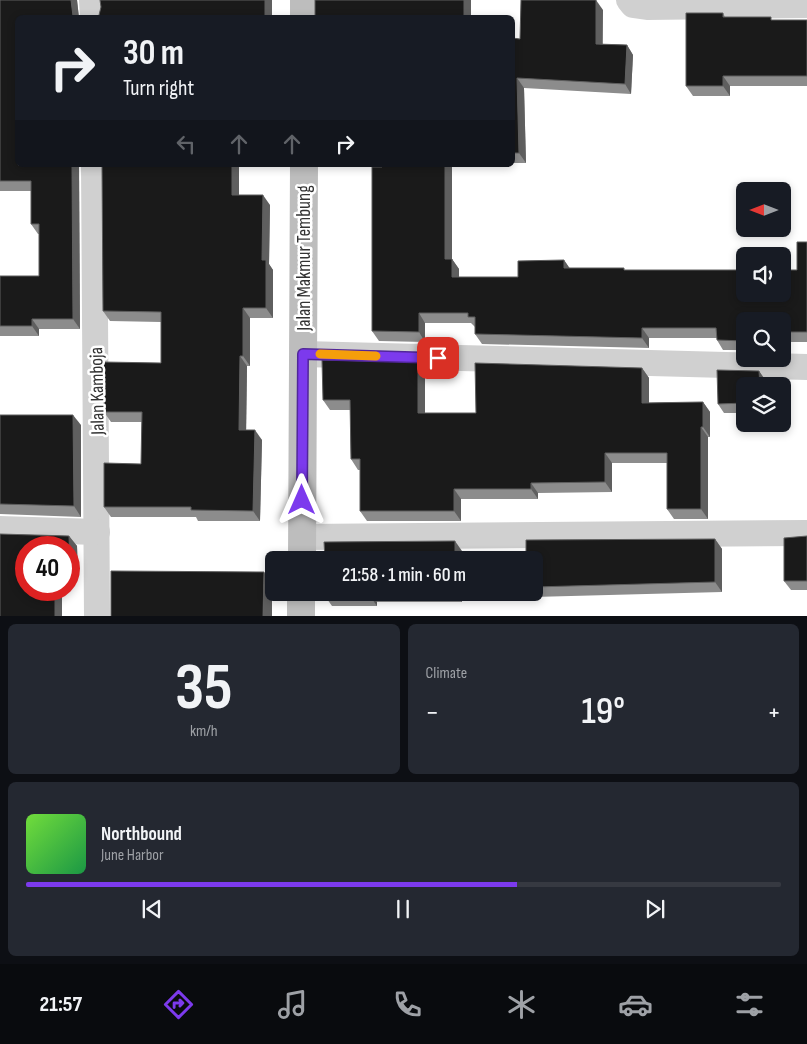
<!DOCTYPE html>
<html lang="en">
<head>
<meta charset="utf-8">
<style>
  :root { --surface:#171b24; --page:#242831; --text:#f1f3f6; --muted:#9ea1a6; --line:#363941; --accent:#7c3aed }
  body { margin:0; font-family:"Sofia Sans Condensed",sans-serif; background:var(--page); color:var(--text); height:100vh; display:flex; flex-direction:column; font-size:19px; white-space:nowrap }
  * { box-sizing:border-box; margin:0 }
  p { font-size:16px; color:var(--muted) }
  .icon { flex:none; width:28px; height:28px; fill:none; stroke:currentColor; stroke-width:2; stroke-linecap:round; stroke-linejoin:round }
  .map { position:relative; height:616px; overflow:hidden }
  .sheet { display:flex; flex-direction:column; gap:8px; padding:8px; background:#0d0f14; flex:1 }
  .sheet>* { flex:none }
  .guide { position:absolute; left:15px; top:15px; width:500px; height:152px; border-radius:8px; box-shadow:0 2px 8px #0003; background:#171b24; color:var(--text); overflow:hidden }
  .needle { width:32px; rotate:270deg }
  .fabs { position:absolute; left:736px; top:182px; display:grid; gap:10px }
  .fabs a { display:grid; place-items:center; width:55px; height:55px; border-radius:8px; background:var(--surface); box-shadow:0 2px 8px #0003; font-size:25px }
  .speed { position:absolute; left:15px; top:536px; display:flex; gap:10px; font-size:25px; font-weight:700; text-align:center }
  .speed>* { display:grid; place-content:center; width:65px; height:65px; border-radius:50%; background:var(--surface); box-shadow:0 2px 8px #0003; line-height:1 }
  .speed .limit { border:8px solid #d22; background:#fff; color:#111 }
  .pin { position:absolute; display:grid; place-items:center; width:42px; height:42px; color:#fff; margin:-21px; border-radius:10px; box-shadow:0 2px 8px #0006 }
  .me { position:absolute; width:55px; margin:-28px; rotate:0deg; stroke-linejoin:round; filter:drop-shadow(0 0 4px #0008) }
  .turn { display:flex; align-items:center; gap:18px; height:105px; padding:0 25px; font-size:22px }
  .turn .icon { width:65px; height:65px; stroke-width:2.5 }
  .turn b { display:block; font-size:35px; line-height:42px }
  .lanes { display:flex; align-items:center; height:48px; padding:0 25px; background:#0003; justify-content:center; gap:25px; direction:ltr }
  .lanes .off { opacity:.35 }
  .big { font-size:38px; font-weight:600; line-height:1.1 }
  .sheet .widget { flex:1; display:flex; flex-direction:column; justify-content:center; gap:8px; min-width:0; padding:0 18px; border-radius:8px; background:var(--page) }
  .sheet .dial { align-items:center; gap:0 }
  .dial b { font-size:65px; line-height:1 }
  .song { display:flex; align-items:center; gap:15px }
  .cover { width:60px; height:60px; border-radius:8px; background:linear-gradient(135deg,hsl(100 70% 55%),hsl(140 70% 35%)) }
  .played { height:5px; border-radius:2px; background:linear-gradient(90deg,var(--accent) 65%,var(--line) 65%) }
  .keys { display:flex; justify-content:space-around; direction:ltr }
  .heat { display:flex; justify-content:space-between; align-items:center; font-size:28px; direction:ltr }
  .sheet .tiles { flex:1; display:grid; gap:8px; grid-template-columns:1fr 1fr }
  .widget:last-child { grid-column:span 2 }
  .trip { position:absolute; left:265px; top:551px; width:278px; height:50px; border-radius:8px; background:var(--surface); box-shadow:0 2px 8px #0003; font-weight:600; line-height:50px; text-align:center }
  .dock { display:flex; height:80px; justify-content:space-around; align-items:center; background:#090b0e; color:var(--muted) }
  .dock .icon { width:35px; height:35px }
  .dock .selected { color:var(--accent) }
  .dock b { font-size:22px; color:var(--text) }
  .map>svg:first-child { display:block }
  .lines { fill:none; stroke-linecap:round; stroke-linejoin:round }
  .street { stroke:#d0d0d0; stroke-width:26 }
  .secondary { stroke:#bdbdbd; stroke-width:28 }
  .wall { fill:#8c8c8c }
  .shaded-wall { fill:#5f5f5f }
  .building { fill:#1a1a1a; stroke:#5f5f5f }
  .route-casing { stroke:#51269a; stroke-width:12 }
  .route { stroke:#7c3aed; stroke-width:9 }
  .slow { stroke:#f59e0b; stroke-width:9 }
  .labels { text-anchor:middle; stroke-width:5; stroke-linejoin:round; paint-order:stroke }
  .street-label { font-size:19px; fill:#333; stroke:#fff }
</style>
</head>
<body>
<div class="map">
<svg width="807" height="617" viewBox="0 0 807 617">
  <rect width="100%" height="100%" fill="#fff"/>
  <g class="lines">
    <g class="street">
      <path d="M 92,0 L 93,18"/>
      <path d="M 629,0 L 633,5 L 647,7 L 807,5"/>
      <path d="M 94,165 L 97,617"/>
      <path d="M 303,354 L 807,367"/>
      <path d="M 0,529 L 97,532"/>
      <path d="M 302,537 L 807,533"/>
    </g>
    <g class="secondary">
      <path d="M 304,18 L 304,0"/>
      <path d="M 302,560 L 304,165"/>
      <path d="M 301,617 L 301,592"/>
    </g>
  </g>
  <g class="wall">
    <path d="M 0,0 L 77,0 L 79,18 L 18,18 L 79,165 L 80,329 L 39,329 L 39,336 L 0,336 L 0,276 L 39,276 L 39,234 L 38,234 L 31,224 L 31,191 L 0,191 Z"/>
    <path d="M 603,10 L 603,44 L 627,45 L 633,55 L 631,94 L 524,88 L 526,163 L 512,163 L 512,38 L 520,39 Z"/>
    <path d="M 723,13 L 725,17 L 773,20 L 807,20 L 807,86 L 730,86 L 730,96 L 693,96 L 686,86 Z"/>
    <path d="M 102,165 L 239,165 L 239,195 L 270,205 L 269,264 L 273,270 L 273,318 L 250,318 L 250,366 L 247,366 L 246,430 L 262,440 L 260,521 L 198,521 L 196,517 L 111,517 L 104,507 L 141,464 L 142,422 L 111,422 L 104,412 L 161,363 L 161,322 L 110,321 L 103,311 Z"/>
    <path d="M 382,165 L 452,165 L 452,259 L 459,269 L 459,277 L 518,277 L 564,260 L 569,268 L 625,270 L 797,270 L 807,242 L 807,342 L 782,342 L 782,321 L 745,321 L 745,350 L 723,350 L 717,340 L 717,338 L 649,338 L 649,348 L 482,344 L 475,334 L 475,327 L 471,323 L 425,323 L 425,342 L 379,341 L 372,331 Z"/>
    <path d="M 642,368 L 649,378 L 649,403 L 703,402 L 710,412 L 710,437 L 708,437 L 708,519 L 674,519 L 667,509 L 667,463 L 612,463 L 612,492 L 538,493 L 538,499 L 461,499 L 461,521 L 367,521 L 360,511 L 360,470 L 358,470 L 351,459 L 350,410 L 330,410 L 323,400 L 425,372 L 425,413 L 476,413 Z"/>
    <path d="M 759,371 L 766,381 L 745,386 L 745,413 L 724,413 L 718,404 Z"/>
    <path d="M 0,415 L 81,425 L 81,517 L 0,514 Z"/>
    <path d="M 0,534 L 69,536 L 77,546 L 78,577 L 69,577 L 69,548 L 26,548 L 26,590 L 62,590 L 62,617 L 0,617 Z"/>
    <path d="M 807,536 L 807,590 L 791,590 L 784,581 Z"/>
    <path d="M 715,539 L 722,549 L 722,592 L 533,597 L 530,592 L 534,592 L 534,560 Z"/>
    <path d="M 325,592 L 462,592 L 462,602 L 377,602 L 377,606 L 332,606 L 325,596 Z"/>
  </g>
  <g class="shaded-wall">
    <path d="M 71,0 L 77,0 L 79,18 L 74,18 L 73,16 Z"/>
    <rect x="265" y="0" width="7" height="18"/>
    <rect x="464" y="0" width="7" height="18"/>
    <path d="M 596,0 L 603,10 L 602,53 L 596,44 Z"/>
    <path d="M 627,45 L 633,55 L 631,94 L 625,84 Z"/>
    <path d="M 723,76 L 730,86 L 730,96 L 723,86 Z"/>
    <path d="M 517,78 L 524,88 L 526,163 L 519,153 Z"/>
    <path d="M 72,165 L 79,165 L 80,329 L 73,319 Z"/>
    <path d="M 232,165 L 239,165 L 239,205 L 232,195 Z"/>
    <path d="M 445,165 L 452,165 L 452,259 L 459,269 L 459,286 L 452,277 L 445,259 Z"/>
    <path d="M 263,195 L 270,205 L 269,264 L 273,270 L 273,318 L 266,308 L 262,260 Z"/>
    <path d="M 564,260 L 571,270 L 564,268 Z"/>
    <path d="M 243,308 L 250,318 L 250,366 L 243,356 Z"/>
    <path d="M 419,313 L 425,323 L 425,342 L 419,332 Z"/>
    <path d="M 32,319 L 39,329 L 39,336 L 32,326 Z"/>
    <path d="M 642,328 L 649,338 L 649,348 L 642,338 Z"/>
    <path d="M 240,356 L 247,366 L 246,440 L 239,430 Z"/>
    <path d="M 418,362 L 425,372 L 425,423 L 418,413 Z"/>
    <path d="M 642,368 L 649,378 L 649,413 L 642,403 Z"/>
    <path d="M 759,371 L 766,381 L 766,386 L 760,386 Z"/>
    <path d="M 703,402 L 710,412 L 710,437 L 703,427 Z"/>
    <path d="M 73,415 L 81,425 L 81,517 L 74,506 Z"/>
    <path d="M 701,427 L 708,437 L 708,519 L 701,509 Z"/>
    <path d="M 255,430 L 262,440 L 260,521 L 253,511 Z"/>
    <path d="M 605,453 L 612,463 L 612,492 L 605,482 Z"/>
    <path d="M 531,483 L 538,493 L 538,499 L 531,489 Z"/>
    <path d="M 454,489 L 461,499 L 461,521 L 454,511 Z"/>
    <path d="M 69,536 L 77,546 L 78,577 L 70,567 Z"/>
    <path d="M 715,539 L 722,549 L 722,592 L 715,582 Z"/>
    <path d="M 455,541 L 462,551 L 462,560 L 455,560 Z"/>
    <path d="M 264,572 L 272,585 L 272,617 L 263,617 Z"/>
    <rect x="55" y="590" width="7" height="27"/>
    <path d="M 370,592 L 377,602 L 377,606 L 370,596 Z"/>
    <path d="M 455,592 L 462,592 L 462,602 Z"/>
  </g>
  <g class="building">
    <path d="M 0,0 L 71,0 L 73,16 L 75,18 L 18,18 L 18,165 L 72,165 L 73,319 L 32,319 L 32,326 L 0,326 L 0,276 L 39,276 L 39,224 L 31,224 L 31,181 L 0,181 Z"/>
    <path d="M 100,0 L 265,0 L 265,18 L 97,18 L 99,15 L 101,7 Z"/>
    <rect x="315" y="0" width="149" height="18"/>
    <path d="M 521,0 L 596,0 L 596,44 L 627,45 L 625,84 L 517,78 L 519,153 L 512,153 L 512,38 L 520,39 Z"/>
    <path d="M 686,13 L 723,13 L 723,17 L 771,17 L 771,20 L 807,20 L 807,76 L 723,76 L 723,86 L 686,86 Z"/>
    <path d="M 102,165 L 232,165 L 232,195 L 263,195 L 262,260 L 266,260 L 266,308 L 243,308 L 243,356 L 240,356 L 239,430 L 255,430 L 253,511 L 191,510 L 191,507 L 104,507 L 104,463 L 141,464 L 142,412 L 104,412 L 103,362 L 161,363 L 161,312 L 103,311 Z"/>
    <path d="M 382,165 L 445,165 L 445,259 L 452,259 L 452,277 L 518,277 L 518,261 L 564,260 L 564,268 L 624,268 L 624,270 L 745,270 L 745,294 L 782,294 L 782,270 L 797,270 L 797,242 L 807,242 L 807,332 L 782,332 L 782,321 L 745,321 L 745,341 L 717,340 L 716,328 L 642,328 L 642,338 L 475,334 L 475,317 L 468,317 L 468,313 L 419,313 L 419,332 L 372,331 L 372,167 L 382,167 Z"/>
    <path d="M 322,360 L 418,362 L 418,413 L 476,413 L 475,363 L 642,368 L 642,403 L 703,402 L 703,427 L 701,427 L 701,509 L 667,509 L 667,453 L 605,453 L 605,482 L 531,483 L 531,489 L 454,489 L 454,511 L 360,511 L 360,459 L 351,459 L 350,400 L 323,400 Z"/>
    <path d="M 717,370 L 759,371 L 760,386 L 745,386 L 745,403 L 718,404 Z"/>
    <path d="M 0,415 L 73,415 L 74,506 L 0,504 Z"/>
    <path d="M 0,534 L 69,536 L 70,567 L 69,567 L 69,548 L 26,548 L 26,590 L 55,590 L 55,617 L 0,617 Z"/>
    <path d="M 807,536 L 807,581 L 784,581 L 784,538 Z"/>
    <path d="M 715,539 L 715,582 L 534,587 L 534,560 L 526,560 L 526,540 Z"/>
    <path d="M 455,541 L 455,560 L 325,560 L 324,542 Z"/>
    <path d="M 111,571 L 264,572 L 263,617 L 111,617 Z"/>
    <rect x="325" y="592" width="45" height="4"/>
  </g>
  <g class="lines">
    <defs>
      <path id="route" d="M 302,500 L 303,354 L 438,358"/>
    </defs>
    <use href="#route" class="route-casing"/>
    <use href="#route" class="route"/>
    <path class="slow" d="M 320,354 L 376,356"/>
  </g>
  <g class="labels">
    <g class="street-label">
      <text transform="translate(303 258) rotate(-90)" y="7">Jalan Makmur Tembung</text>
      <text transform="translate(96 391) rotate(-91)" y="7">Jalan Kamboja</text>
    </g>
  </g>
</svg>
<div class="fabs">
<a><svg class="needle" viewBox="-14 -14 28 28"><path d="M0-13l5 13h-10z" fill="#e53935"/><path d="M0 13l5-13h-10z" fill="#9ea1a6"/></svg></a>
<a><svg class="icon" aria-label="sound" viewBox="0 0 24 24"><path d="M4 9h4l5-4v14l-5-4H4zM17 9q2 3 0 6"/></svg></a>
<a><svg class="icon" aria-label="search" viewBox="0 0 24 24"><circle cx="10" cy="10" r="6"/><path d="M15 15l6 6"/></svg></a>
<a><svg class="icon" aria-label="layers" viewBox="0 0 24 24"><path d="M12 4l9 5-9 5-9-5zM3 14l9 5 9-5"/></svg></a>
</div>
<div class="speed"><div class="limit">40</div></div>
<div class="pin" style="left:438px;top:358px;background:#d93025"><svg class="icon" aria-label="arrive" viewBox="0 0 24 24"><path d="M6 21V4h12l-3 4 3 4H6"/></svg></div>
<svg class="me" style="left:302px;top:500px" viewBox="-20 -20 40 40"><path d="M0-17L14 15 0 8-14 15z" fill="#7c3aed" stroke="#fff" stroke-width="4"/></svg>
<div class="trip">21:58 · 1 min · 60 m</div>
<div class="guide">
<div class="turn"><svg class="icon" aria-label="right" viewBox="0 0 24 24"><path d="M7 20v-9h11M14 6l5 5-5 5"/></svg><div><b>30 m</b>Turn right</div></div>
<div class="lanes"><svg class="icon off" aria-label="left" viewBox="0 0 24 24"><path d="M17 20v-9H6M10 6l-5 5 5 5"/></svg><svg class="icon off" aria-label="ahead" viewBox="0 0 24 24"><path d="M12 20V5M6 11l6-6 6 6"/></svg><svg class="icon off" aria-label="ahead" viewBox="0 0 24 24"><path d="M12 20V5M6 11l6-6 6 6"/></svg><svg class="icon" aria-label="right" viewBox="0 0 24 24"><path d="M7 20v-9h11M14 6l5 5-5 5"/></svg></div>
</div>
</div>
<section class="sheet">
<div class="tiles">
<div class="widget dial"><b>35</b><p>km/h</p></div>
<div class="widget"><p>Climate</p>
<div class="heat"><a>−</a><b class="big">19°</b><a>+</a></div>
</div>
<div class="widget">
<div class="song"><i class="cover"></i><div><b>Northbound</b><p>June Harbor</p></div></div>
<div class="played"></div>
<div class="keys"><svg class="icon" aria-label="previous" viewBox="0 0 24 24"><path d="M18 5L8 12l10 7zM5 5v14"/></svg><svg class="icon" aria-label="pause" viewBox="0 0 24 24"><path d="M8 5v14M16 5v14"/></svg><svg class="icon" aria-label="next" viewBox="0 0 24 24"><path d="M6 5l10 7-10 7zM19 5v14"/></svg></div>
</div>
</div>
</section>
<nav class="dock">
<b>21:57</b>
<svg class="icon selected" aria-label="directions" viewBox="0 0 24 24"><path d="M12 3l9 9-9 9-9-9zM9 14v-3h6M13 9l2 2-2 2"/></svg>
<svg class="icon" aria-label="music" viewBox="0 0 24 24"><path d="M9 18V5l10-2v13"/><circle cx="6" cy="18" r="3"/><circle cx="16" cy="16" r="3"/></svg>
<svg class="icon" aria-label="phone" viewBox="0 0 24 24"><path d="M5 4h4l2 5-3 2q2 4 5 5l2-3 5 2v4C11 20 4 13 5 4z"/></svg>
<svg class="icon" aria-label="climate" viewBox="0 0 24 24"><path d="M12 3v18M4 7l16 10M4 17L20 7"/></svg>
<svg class="icon" aria-label="car" viewBox="0 0 24 24"><path d="M5 17H2v-5l4-1 3-4h7l3 4 3 1v5h-3M9 17h6M6 11h13"/><circle cx="7" cy="17" r="2"/><circle cx="17" cy="17" r="2"/></svg>
<svg class="icon" aria-label="filters" viewBox="0 0 24 24"><path d="M4 7h16M4 17h16"/><circle cx="9" cy="7" r="2"/><circle cx="15" cy="17" r="2"/></svg>
</nav>
</body>
</html>
